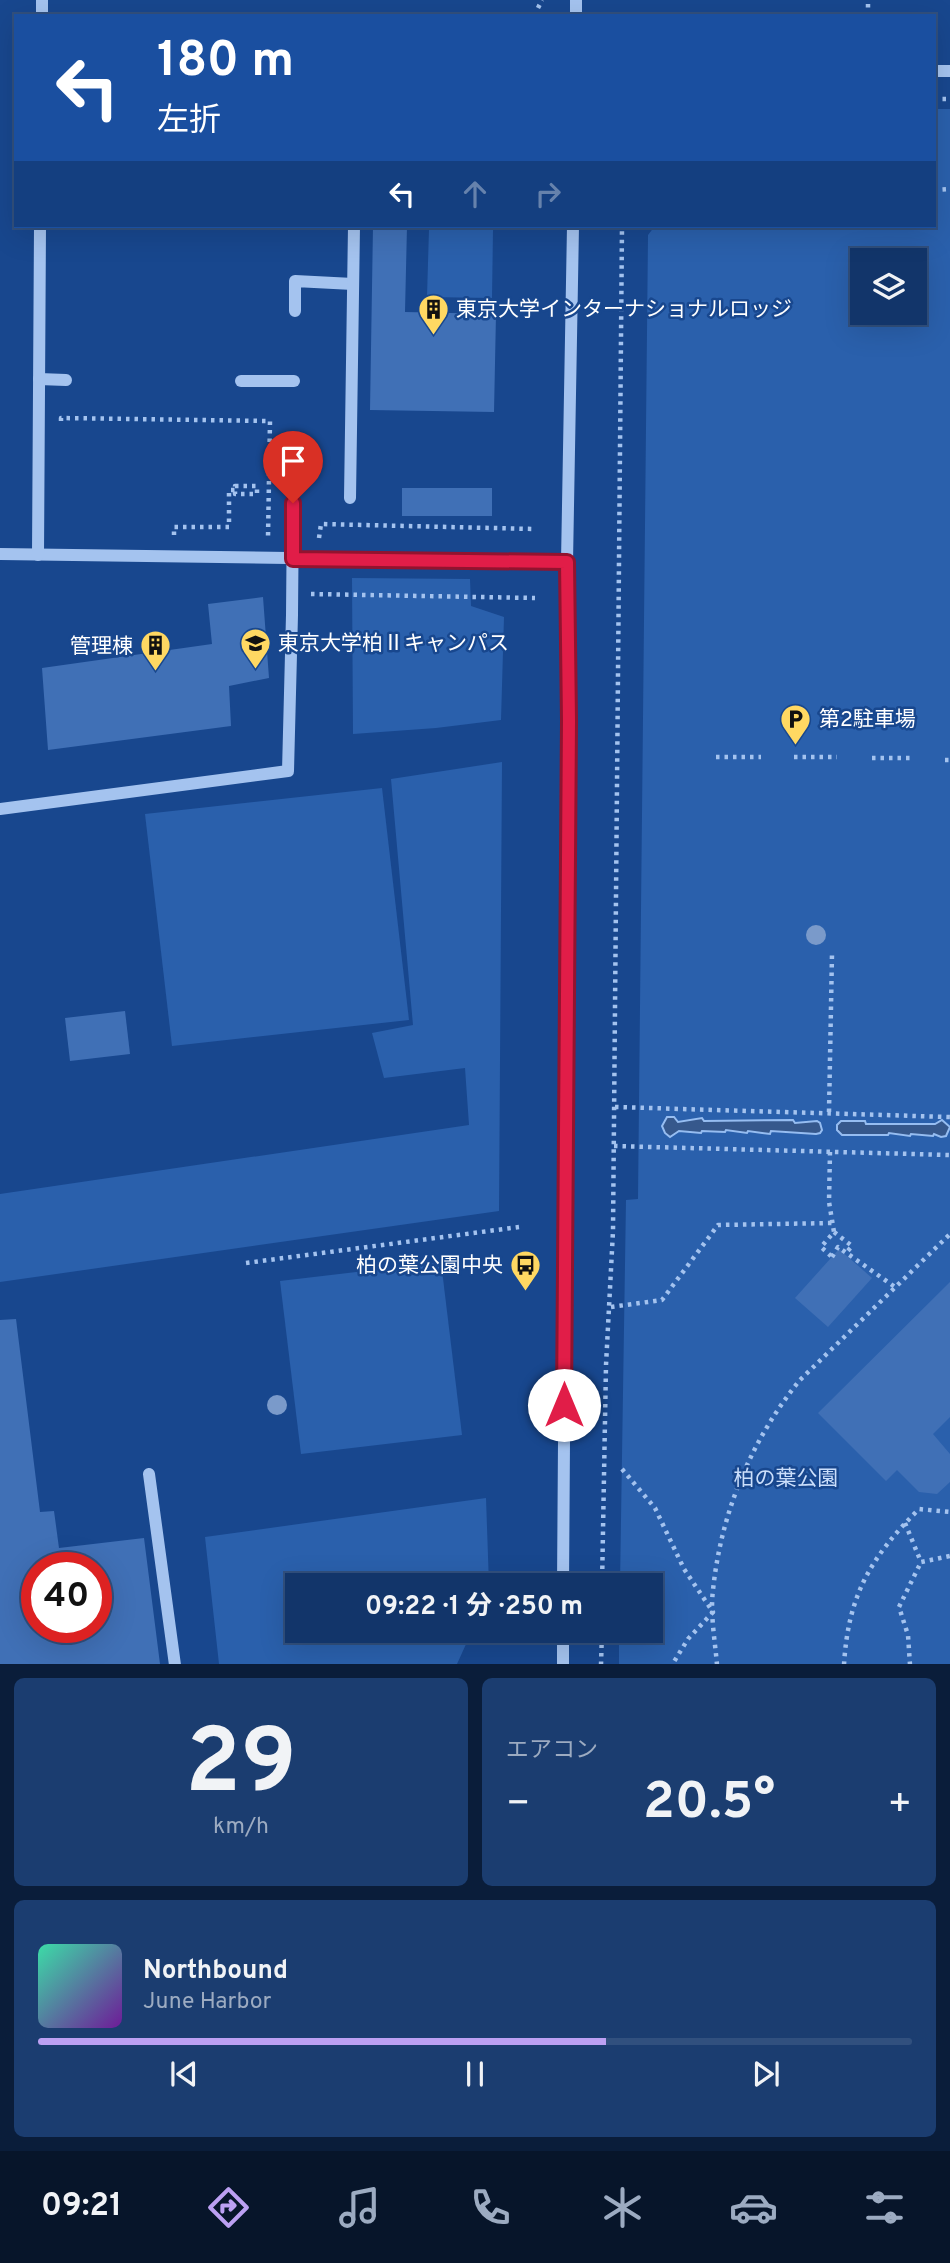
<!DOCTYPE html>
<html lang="ja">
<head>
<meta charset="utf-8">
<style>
  :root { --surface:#12356a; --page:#1b3d70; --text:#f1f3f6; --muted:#9cabc1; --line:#31507e; --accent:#bca0f2 }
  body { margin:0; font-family:Overpass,"Noto Sans JP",sans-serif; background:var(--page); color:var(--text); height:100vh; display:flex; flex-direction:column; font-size:26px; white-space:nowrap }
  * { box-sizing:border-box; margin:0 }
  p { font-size:23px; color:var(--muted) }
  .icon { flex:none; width:38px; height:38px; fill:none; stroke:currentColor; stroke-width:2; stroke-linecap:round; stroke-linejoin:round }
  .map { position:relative; height:1664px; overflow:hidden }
  .panel { display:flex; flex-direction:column; gap:14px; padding:14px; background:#0a1d3a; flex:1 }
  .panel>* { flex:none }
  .top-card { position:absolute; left:14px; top:14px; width:922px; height:214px; border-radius:0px; box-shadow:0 7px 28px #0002,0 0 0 2px var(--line); background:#1a4fa0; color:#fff; overflow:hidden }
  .fabs { position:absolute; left:850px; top:248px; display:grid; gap:14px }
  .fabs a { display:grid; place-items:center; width:77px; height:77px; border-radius:0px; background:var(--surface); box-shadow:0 7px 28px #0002,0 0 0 2px var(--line); font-size:35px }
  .speed { position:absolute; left:21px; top:1552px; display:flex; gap:14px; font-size:35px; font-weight:700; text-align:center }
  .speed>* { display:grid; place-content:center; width:91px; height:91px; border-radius:50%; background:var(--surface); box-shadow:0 7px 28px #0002,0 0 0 2px var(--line); line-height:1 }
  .speed .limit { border:10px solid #d22; background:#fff; color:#111 }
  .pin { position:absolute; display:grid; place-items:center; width:60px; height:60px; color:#fff; margin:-72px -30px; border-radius:50% 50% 50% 0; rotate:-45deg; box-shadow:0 0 7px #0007 }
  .pin .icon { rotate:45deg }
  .me { position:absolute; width:77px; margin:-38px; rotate:0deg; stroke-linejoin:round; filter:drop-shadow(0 0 5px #0008) }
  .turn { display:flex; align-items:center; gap:24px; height:147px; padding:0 28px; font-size:32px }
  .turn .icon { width:91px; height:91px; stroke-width:2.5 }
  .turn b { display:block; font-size:49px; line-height:60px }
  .lanes { display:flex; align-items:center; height:66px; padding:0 28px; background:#0003; justify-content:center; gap:35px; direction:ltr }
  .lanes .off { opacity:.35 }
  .big { font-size:52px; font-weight:700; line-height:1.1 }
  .panel .tile { flex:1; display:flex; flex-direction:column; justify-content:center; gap:10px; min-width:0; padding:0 24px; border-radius:10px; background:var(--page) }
  .panel .dial { align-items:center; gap:0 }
  .dial b { font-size:91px; line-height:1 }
  .song { display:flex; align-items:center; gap:21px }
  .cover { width:84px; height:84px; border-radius:10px; background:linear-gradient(135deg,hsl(160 70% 55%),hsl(280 70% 35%)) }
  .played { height:7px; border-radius:4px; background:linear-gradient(90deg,var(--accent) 65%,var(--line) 65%) }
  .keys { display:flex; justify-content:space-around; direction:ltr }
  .heat { display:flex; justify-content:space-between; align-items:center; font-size:38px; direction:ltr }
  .panel .tiles { flex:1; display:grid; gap:14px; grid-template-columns:1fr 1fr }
  .tile:last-child { grid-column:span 2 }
  .trip { position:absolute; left:285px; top:1573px; width:378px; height:70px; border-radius:0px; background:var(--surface); box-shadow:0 7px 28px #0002,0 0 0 2px var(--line); font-weight:700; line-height:70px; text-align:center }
  .dock { display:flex; height:112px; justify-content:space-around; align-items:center; background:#07152a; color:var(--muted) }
  .dock .icon { width:49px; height:49px }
  .dock .active { color:var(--accent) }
  .dock b { font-size:32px; color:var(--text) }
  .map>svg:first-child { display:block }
  .green { fill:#2a60ac; fill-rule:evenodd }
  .water { fill:#36588c; stroke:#96bdf1; stroke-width:2 }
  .building { fill:#4070b6; fill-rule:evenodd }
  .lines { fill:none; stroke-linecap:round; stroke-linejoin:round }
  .path { stroke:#a4c3ef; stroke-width:4.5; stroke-dasharray:3.5 5; stroke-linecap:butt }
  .minor { stroke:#a4c3ef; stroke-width:12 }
  .tree { fill:#7a9aca }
  .route-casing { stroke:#92132f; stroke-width:18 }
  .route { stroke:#e11d48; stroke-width:12 }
  .labels { text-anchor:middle; stroke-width:5; stroke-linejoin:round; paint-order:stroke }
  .poi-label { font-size:21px; fill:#fff; stroke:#18478e; text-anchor:start }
  .park-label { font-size:21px; fill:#cadefb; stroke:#18478e }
</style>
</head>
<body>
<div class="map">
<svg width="950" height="1665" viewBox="0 0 950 1665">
  <rect width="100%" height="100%" fill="#18478e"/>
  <g class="green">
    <path d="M 935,109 L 950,109 L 950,1664 L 619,1665 L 619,1631 L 651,1631 L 651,1586 L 620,1585 L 626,1200 L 638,1199 L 648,235 L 655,226 L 934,226 ZM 863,261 L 915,261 L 915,313 L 863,313 Z"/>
    <path d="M 429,229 L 493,230 L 492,298 L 427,297 Z"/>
    <path d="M 352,578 L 470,579 L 471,606 L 504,617 L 501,720 L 436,728 L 353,734 Z"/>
    <path d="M 502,762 L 499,1211 L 0,1282 L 0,1194 L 469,1125 L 465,1068 L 384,1078 L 372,1033 L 413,1025 L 391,779 Z"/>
    <path d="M 382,788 L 409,1020 L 172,1046 L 145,814 Z"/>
    <path d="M 441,1262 L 462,1435 L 301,1454 L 280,1281 Z"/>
    <path d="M 486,1498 L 489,1585 L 298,1586 L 298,1631 L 472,1631 L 457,1664 L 219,1664 L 205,1537 Z"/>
  </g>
  <g class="water">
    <path d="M 667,1117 L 674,1117 L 678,1122 L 702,1118 L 704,1121 L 793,1120 L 795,1123 L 817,1121 L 820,1123 L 822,1130 L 820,1133 L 816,1134 L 771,1131 L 770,1134 L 748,1131 L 747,1133 L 726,1130 L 725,1132 L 702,1131 L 701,1133 L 679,1131 L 670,1137 L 665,1133 L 662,1126 Z"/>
    <path d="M 942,1120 L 950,1127 L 946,1136 L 941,1137 L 934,1134 L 933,1136 L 911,1134 L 910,1136 L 889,1133 L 888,1135 L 842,1135 L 837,1130 L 837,1125 L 841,1121 L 865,1121 L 866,1124 L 935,1124 Z"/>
  </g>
  <g class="building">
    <path d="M 373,226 L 407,226 L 405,312 L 496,314 L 494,412 L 370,410 Z"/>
    <rect x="402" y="488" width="90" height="28"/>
    <path d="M 263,597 L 269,678 L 229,686 L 231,726 L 48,750 L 42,668 L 212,644 L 208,604 Z"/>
    <path d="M 125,1011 L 130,1054 L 70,1061 L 65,1018 Z"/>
    <path d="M 839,1249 L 872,1278 L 828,1327 L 795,1298 Z"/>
    <path d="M 950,1282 L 950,1417 L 933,1434 L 950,1454 L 950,1482 L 937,1494 L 919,1492 L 897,1470 L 886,1481 L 818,1413 Z"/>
    <path d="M 16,1319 L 40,1512 L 54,1511 L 59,1548 L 144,1538 L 160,1664 L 0,1664 L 0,1320 ZM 37,1568 L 96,1568 L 96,1628 L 37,1628 Z"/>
  </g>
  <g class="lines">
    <g class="path">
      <path d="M 538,8 L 542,0"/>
      <path d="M 868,16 L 868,0"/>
      <path d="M 934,99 L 950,99"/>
      <path d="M 934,190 L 950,189"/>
      <path d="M 61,421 L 61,418 L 270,421 L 268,537"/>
      <rect x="235" y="486" width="22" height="8"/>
      <path d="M 174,535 L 174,527 L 229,527 L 229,490 L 235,490"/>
      <path d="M 319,538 L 321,524 L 535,529"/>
      <path d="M 311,594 L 535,598"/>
      <path d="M 716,757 L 761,757"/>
      <path d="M 794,757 L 837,757"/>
      <path d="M 872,758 L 914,758"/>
      <path d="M 945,760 L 950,760"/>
      <path d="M 615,1107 L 950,1117"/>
      <path d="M 829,1112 L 832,954"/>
      <path d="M 614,1146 L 950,1155"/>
      <path d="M 830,1152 L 829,1202 L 834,1232 L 821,1247 L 831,1256"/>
      <path d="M 834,1232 L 852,1246 L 846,1253"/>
      <path d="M 832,1257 L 838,1247 L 895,1287"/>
      <path d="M 246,1263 L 519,1227"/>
      <path d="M 611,1307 L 662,1300 L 718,1225 L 833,1223"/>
      <path d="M 622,1469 L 655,1508 L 684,1569 L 713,1612 L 688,1639 L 672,1665"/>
      <path d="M 905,1523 L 921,1562 L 950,1556"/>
      <path d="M 602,1586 L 606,1365 L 613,1231 L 622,226"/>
      <path d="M 601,1665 L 602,1631"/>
      <path d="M 717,1665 C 715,1640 710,1614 713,1590 C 721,1513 751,1440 800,1380 L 950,1234"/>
      <path d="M 844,1665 C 848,1595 871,1557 919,1509 L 950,1512"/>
      <path d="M 910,1665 L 908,1635 L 899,1607 L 921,1562"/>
    </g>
    <g class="minor">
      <path d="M 42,16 L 42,0"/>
      <path d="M 576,16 L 576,0"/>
      <path d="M 934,71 L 950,71"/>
      <path d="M 295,311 L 295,281 L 353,284"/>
      <path d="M 39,379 L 66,380"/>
      <path d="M 241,381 L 294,381"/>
      <path d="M 350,498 L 354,226"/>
      <path d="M 0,554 L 567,562"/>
      <path d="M 38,555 L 40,226"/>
      <path d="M 0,809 L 288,771 L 292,615 L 293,503"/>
      <path d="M 149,1474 L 175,1665"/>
      <path d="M 563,1586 L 569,721 L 567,562 L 573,226"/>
      <path d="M 563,1631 L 563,1665"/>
    </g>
  </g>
  <g class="tree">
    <circle cx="816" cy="935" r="10"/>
    <circle cx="277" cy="1405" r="10"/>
  </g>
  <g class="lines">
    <defs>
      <path id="route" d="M 293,503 L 293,559 L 567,562 L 569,721 L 564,1405"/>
    </defs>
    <use href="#route" class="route-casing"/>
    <use href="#route" class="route"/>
  </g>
  <defs>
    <symbol id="building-pin" viewBox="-11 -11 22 30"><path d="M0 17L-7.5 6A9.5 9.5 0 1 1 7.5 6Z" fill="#ffd862" stroke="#18478e"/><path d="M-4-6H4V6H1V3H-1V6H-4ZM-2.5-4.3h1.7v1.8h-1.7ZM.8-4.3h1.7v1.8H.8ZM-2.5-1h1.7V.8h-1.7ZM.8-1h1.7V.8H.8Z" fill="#111"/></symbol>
    <symbol id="university-pin" viewBox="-11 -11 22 30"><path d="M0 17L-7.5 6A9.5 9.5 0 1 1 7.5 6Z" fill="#ffd862" stroke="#18478e"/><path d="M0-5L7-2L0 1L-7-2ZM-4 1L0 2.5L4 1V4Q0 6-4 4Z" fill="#111"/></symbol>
    <symbol id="parking-pin" viewBox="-11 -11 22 30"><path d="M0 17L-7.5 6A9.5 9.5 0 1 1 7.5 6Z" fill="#ffd862" stroke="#18478e"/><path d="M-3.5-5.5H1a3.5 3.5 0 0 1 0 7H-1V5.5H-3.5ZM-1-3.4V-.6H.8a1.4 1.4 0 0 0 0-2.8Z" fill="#111"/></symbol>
    <symbol id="bus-pin" viewBox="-11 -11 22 30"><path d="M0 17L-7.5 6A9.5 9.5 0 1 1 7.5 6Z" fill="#ffd862" stroke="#18478e"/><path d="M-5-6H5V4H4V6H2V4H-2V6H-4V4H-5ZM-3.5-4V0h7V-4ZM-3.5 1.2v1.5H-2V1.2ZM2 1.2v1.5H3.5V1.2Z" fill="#111"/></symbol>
  </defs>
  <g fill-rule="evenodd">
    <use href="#building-pin" x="416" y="292" width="35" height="47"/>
    <use href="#university-pin" x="238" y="626" width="35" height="47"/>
    <use href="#building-pin" x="138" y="628" width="35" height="47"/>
    <use href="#parking-pin" x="778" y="702" width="35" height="47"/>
    <use href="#bus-pin" x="508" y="1248" width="35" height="47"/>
  </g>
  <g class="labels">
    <g class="poi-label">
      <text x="456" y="316">東京大学インターナショナルロッジ</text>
      <text x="278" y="650">東京大学柏Ⅱキャンパス</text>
      <text x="133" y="653" text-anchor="end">管理棟</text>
      <text x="819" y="726">第2駐車場</text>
      <text x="503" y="1272" text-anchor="end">柏の葉公園中央</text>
    </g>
    <g class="park-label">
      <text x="786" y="1485">柏の葉公園</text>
    </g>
  </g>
</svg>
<div class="fabs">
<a><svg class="icon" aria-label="layers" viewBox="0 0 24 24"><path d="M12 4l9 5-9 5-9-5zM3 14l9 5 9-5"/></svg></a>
</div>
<div class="speed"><div class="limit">40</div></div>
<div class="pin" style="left:293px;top:503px;background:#d93025"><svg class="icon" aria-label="arrive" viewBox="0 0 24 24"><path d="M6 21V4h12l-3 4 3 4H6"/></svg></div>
<svg class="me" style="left:564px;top:1405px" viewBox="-20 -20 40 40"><circle r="19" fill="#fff"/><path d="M0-13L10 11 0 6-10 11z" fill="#e11d48"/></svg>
<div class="trip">09:22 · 1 分 · 250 m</div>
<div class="top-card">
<div class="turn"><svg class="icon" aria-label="left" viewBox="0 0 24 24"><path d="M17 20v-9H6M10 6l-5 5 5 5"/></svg><div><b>180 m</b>左折</div></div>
<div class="lanes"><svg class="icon" aria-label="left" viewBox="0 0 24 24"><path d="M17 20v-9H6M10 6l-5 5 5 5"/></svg><svg class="icon off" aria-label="ahead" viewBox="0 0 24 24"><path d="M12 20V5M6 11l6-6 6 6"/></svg><svg class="icon off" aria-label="right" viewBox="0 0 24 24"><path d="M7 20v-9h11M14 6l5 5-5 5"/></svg></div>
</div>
</div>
<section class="panel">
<div class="tiles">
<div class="tile dial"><b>29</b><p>km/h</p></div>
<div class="tile"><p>エアコン</p>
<div class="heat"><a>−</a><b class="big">20.5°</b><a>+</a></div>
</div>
<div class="tile">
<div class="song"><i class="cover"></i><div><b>Northbound</b><p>June Harbor</p></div></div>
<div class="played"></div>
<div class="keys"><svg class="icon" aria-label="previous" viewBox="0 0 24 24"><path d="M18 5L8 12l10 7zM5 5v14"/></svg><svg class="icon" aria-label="pause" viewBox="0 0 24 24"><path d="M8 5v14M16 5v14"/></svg><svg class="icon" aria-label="next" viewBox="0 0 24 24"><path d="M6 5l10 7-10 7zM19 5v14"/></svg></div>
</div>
</div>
</section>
<nav class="dock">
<b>09:21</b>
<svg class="icon active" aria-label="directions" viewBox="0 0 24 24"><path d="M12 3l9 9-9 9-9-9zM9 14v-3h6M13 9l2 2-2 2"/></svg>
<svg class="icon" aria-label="music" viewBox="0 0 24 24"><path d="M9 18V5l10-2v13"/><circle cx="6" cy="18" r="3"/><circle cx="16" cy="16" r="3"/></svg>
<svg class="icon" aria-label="phone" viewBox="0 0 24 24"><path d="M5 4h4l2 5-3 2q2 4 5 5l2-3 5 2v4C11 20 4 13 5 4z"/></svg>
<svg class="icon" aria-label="climate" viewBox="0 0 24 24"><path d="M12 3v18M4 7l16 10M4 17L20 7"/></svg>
<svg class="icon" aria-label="car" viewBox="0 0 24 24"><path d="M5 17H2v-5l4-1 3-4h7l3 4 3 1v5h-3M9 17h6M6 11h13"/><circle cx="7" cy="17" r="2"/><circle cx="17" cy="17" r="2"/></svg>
<svg class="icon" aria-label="filters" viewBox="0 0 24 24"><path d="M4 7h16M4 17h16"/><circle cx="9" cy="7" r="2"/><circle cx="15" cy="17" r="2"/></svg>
</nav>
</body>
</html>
